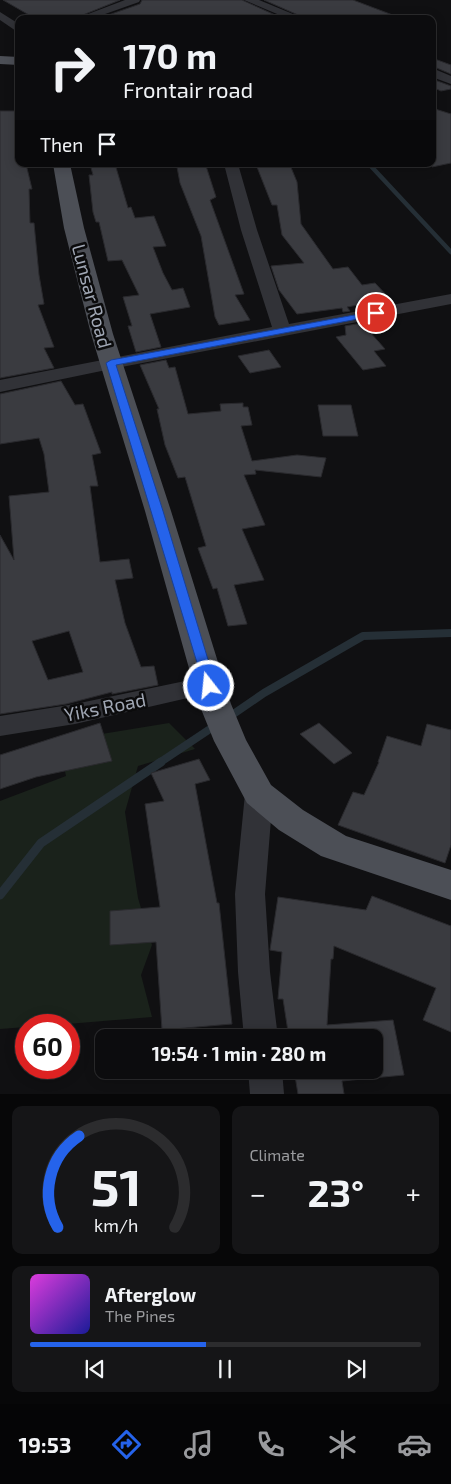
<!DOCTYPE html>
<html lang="en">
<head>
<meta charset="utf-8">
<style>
  :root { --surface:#0c0c0e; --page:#151517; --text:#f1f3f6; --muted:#9a9b9e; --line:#2c2c2e; --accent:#2563eb }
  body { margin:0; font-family:"Exo 2",sans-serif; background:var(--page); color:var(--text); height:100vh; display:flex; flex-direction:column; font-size:19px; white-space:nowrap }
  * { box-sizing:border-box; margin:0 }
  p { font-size:16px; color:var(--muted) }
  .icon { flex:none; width:28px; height:28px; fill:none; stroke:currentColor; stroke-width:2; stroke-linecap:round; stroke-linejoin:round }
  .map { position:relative; height:1094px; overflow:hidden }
  .side { display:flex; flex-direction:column; gap:12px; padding:12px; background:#070708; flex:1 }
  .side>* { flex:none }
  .guide { position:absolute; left:15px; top:15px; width:421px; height:152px; border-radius:10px; box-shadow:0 2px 12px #0003,0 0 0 1px var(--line); background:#0c0c0e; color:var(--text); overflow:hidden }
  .speed { position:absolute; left:15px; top:1014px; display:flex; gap:10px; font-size:25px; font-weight:700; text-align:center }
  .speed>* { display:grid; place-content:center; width:65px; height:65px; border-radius:50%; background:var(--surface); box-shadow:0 2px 12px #0003,0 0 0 1px var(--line); line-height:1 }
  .speed .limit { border:8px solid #d22; background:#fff; color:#111 }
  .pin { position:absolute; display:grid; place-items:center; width:42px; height:42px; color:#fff; margin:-21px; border:2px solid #fff; border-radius:50%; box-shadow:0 1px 5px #0007 }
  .me { position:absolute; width:55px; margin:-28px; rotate:344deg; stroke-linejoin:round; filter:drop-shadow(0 0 4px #0008) }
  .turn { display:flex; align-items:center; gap:18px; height:105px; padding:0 25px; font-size:22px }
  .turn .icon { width:65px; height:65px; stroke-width:2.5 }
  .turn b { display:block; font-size:35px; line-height:42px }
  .then { display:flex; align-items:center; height:48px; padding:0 25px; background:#0003; gap:10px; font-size:19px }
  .big { font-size:38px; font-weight:700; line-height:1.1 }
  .side .widget { flex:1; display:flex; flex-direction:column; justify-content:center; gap:8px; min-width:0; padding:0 18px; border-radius:10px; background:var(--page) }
  .side .dial { align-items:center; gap:0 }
  .dial svg { height:130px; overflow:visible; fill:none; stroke:var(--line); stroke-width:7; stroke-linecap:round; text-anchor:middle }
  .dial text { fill:var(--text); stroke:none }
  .song { display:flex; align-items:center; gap:15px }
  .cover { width:60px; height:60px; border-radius:8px; background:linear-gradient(135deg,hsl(300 70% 55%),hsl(240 70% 35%)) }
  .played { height:5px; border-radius:2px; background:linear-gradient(90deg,var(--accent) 45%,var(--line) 45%) }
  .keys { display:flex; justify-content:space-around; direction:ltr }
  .heat { display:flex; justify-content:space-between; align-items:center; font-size:28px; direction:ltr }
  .side .tiles { flex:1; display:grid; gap:12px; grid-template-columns:1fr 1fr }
  .widget:last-child { grid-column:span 2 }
  .trip { position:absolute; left:95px; top:1029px; width:288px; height:50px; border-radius:10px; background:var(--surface); box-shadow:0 2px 12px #0003,0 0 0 1px var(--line); font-weight:700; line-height:50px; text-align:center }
  .dock { display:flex; height:80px; justify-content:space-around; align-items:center; background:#050506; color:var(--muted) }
  .dock .icon { width:35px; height:35px }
  .dock .selected { color:var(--accent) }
  .dock b { font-size:22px; color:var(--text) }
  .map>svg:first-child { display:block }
  .green { fill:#1a221b }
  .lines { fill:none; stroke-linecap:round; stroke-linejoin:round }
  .stream-far2 { stroke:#252f36; stroke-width:4.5 }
  .stream-far1 { stroke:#252f36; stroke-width:8 }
  .stream { stroke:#252f36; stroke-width:9 }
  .building { fill:#3a3b40; stroke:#2a2a2e; fill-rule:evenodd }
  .minor { fill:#313237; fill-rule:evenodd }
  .major { fill:#4c4f56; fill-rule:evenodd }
  .route { fill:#2563eb; stroke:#184099 }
  .labels { text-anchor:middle; stroke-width:5; stroke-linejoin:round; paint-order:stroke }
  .street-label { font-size:19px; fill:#a0a7b4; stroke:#0b0b0c }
</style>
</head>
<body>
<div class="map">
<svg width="451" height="1094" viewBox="0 0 451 1094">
  <rect width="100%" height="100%" fill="#101012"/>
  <path class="green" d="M 169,723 L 195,749 L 138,766 L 125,812 L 138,898 L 152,945 L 141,975 L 152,1017 L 55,1025 L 26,1025 L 26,1027 L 0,1029 L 0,801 L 66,776 L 59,741 Z"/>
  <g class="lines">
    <path class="stream-far2" d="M 369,164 L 451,252"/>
    <g class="stream-far1">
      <path d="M 229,717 L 264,693 L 363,636 L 451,633"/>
      <path d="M 159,763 L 216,725"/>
    </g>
    <path class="stream" d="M 0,895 L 41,843 L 161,762"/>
  </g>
  <g class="building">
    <path d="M 3,0 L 120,0 L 73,19 L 36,19 Z"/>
    <path d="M 142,0 L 242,0 L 284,19 L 97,19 L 140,4 Z"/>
    <path d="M 264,0 L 353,0 L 398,17 L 398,19 L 307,19 Z"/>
    <path d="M 432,58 L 451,65 L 451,74 L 432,66 Z"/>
    <path d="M 432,79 L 451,86 L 451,89 L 441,91 L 432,87 Z"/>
    <path d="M 432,108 L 451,114 L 451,163 L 432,167 Z"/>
    <path d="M 0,111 L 17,111 L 19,164 L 26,164 L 32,189 L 29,189 L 30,223 L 34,223 L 39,275 L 44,304 L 38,305 L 54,347 L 44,348 L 54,368 L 0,378 Z"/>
    <path d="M 90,164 L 115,164 L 128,208 L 131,207 L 135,218 L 154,216 L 166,246 L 153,247 L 163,273 L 172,290 L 183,288 L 190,307 L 150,314 L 161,347 L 136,352 L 128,326 L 132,326 L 123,297 L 139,295 L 122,260 L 108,261 L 99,222 L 96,222 L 93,212 L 89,175 L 93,175 Z"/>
    <path d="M 290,165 L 297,182 L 301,224 L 333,269 L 348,267 L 362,285 L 375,283 L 390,299 L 347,307 L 350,311 L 343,312 L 342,308 L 297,314 L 279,290 L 271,266 L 304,263 L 282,235 L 277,205 L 272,205 L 257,167 Z"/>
    <path d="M 206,166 L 216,197 L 210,200 L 244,294 L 235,295 L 250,320 L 219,325 L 215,317 L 201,236 L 180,183 L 177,167 Z"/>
    <path d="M 362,323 L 385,349 L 374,351 L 386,366 L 363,370 L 336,337 L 346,335 L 345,326 Z"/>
    <path d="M 269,350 L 281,367 L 250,373 L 238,356 Z"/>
    <path d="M 166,360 L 169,368 L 175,367 L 188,414 L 221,411 L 220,404 L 243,403 L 243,407 L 248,407 L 252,425 L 241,426 L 252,461 L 297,455 L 326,458 L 321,477 L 255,470 L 256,474 L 244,475 L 265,525 L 242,529 L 264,580 L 234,585 L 247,624 L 228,626 L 217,588 L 213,589 L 198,548 L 206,546 L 185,477 L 178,478 L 165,445 L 157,409 L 159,409 L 140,365 Z"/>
    <path d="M 61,381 L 75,405 L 83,404 L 101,453 L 92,455 L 98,486 L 90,486 L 100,562 L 129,559 L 133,578 L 115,580 L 125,623 L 141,667 L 154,666 L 158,685 L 112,694 L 112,692 L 66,704 L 0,714 L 0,535 L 14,560 L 9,496 L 49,492 L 44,454 L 39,438 L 0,444 L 0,394 ZM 69,631 L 83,672 L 48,680 L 32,641 Z"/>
    <path d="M 318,405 L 351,405 L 358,436 L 323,436 Z"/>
    <path d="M 100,723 L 112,761 L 36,777 L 0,789 L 0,755 Z"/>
    <path d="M 319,723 L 352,753 L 334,764 L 300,734 Z"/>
    <path d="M 427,724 L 451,730 L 451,845 L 445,863 L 338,825 L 353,792 L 364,795 L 379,762 L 378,762 L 387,736 L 421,746 Z"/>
    <path d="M 199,759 L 210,780 L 195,784 L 217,903 L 219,903 L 232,1024 L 162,1030 L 156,942 L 110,945 L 110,911 L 160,907 L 145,804 L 164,801 L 151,773 Z"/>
    <path d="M 372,896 L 451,926 L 451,1032 L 423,1020 L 436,988 L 334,946 L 333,959 L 331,959 L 327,1025 L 393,1020 L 404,1075 L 342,1081 L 344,1094 L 298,1094 L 294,1070 L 374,1070 L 374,1038 L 289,1038 L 283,999 L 278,999 L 282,952 L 270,950 L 278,897 L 366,910 Z"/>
  </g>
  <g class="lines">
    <g class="minor">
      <path d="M 125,0 L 140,0 L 139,2 L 91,19 L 75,19 Z"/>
      <path d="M 244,0 L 259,0 L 305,19 L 289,19 Z"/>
      <path d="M 0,12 L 19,24 L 19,33 L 0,20 Z"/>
      <path d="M 432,68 L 451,76 L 451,84 L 432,77 Z"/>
      <path d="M 224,164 L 238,164 L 257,230 L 289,324 L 451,294 L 451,304 L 111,369 L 0,392 L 0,380 L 272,327 L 241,230 Z"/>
      <path d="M 209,676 L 218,679 L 222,685 L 218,691 L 75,724 L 0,736 L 0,716 L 75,704 Z"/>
      <path d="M 259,783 L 269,786 L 273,794 L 265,894 L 270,972 L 278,1038 L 244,1038 L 238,972 L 235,894 L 245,794 L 249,786 Z"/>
      <path d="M 248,1070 L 282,1070 L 284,1094 L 250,1094 Z"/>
    </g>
    <g class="major">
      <path d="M 0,56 L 19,57 L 19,65 L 0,64 Z"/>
      <path d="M 53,164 L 70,164 L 84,228 L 113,334 L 171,511 L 231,704 L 246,740 L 271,785 L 303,810 L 346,836 L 451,870 L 451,900 L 321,856 L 279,830 L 247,803 L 214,741 L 199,704 L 145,511 L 91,334 L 64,228 Z"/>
    </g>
  </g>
  <path class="route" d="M 376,311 L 380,313 L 379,315 L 116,365 L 163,511 L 216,686 L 214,689 L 205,689 L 106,363 L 111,360 Z"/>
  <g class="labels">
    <g class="street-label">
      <text transform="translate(92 296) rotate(75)" y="7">Lunsar Road</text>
      <text transform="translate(105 707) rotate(-11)" y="7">Yiks Road</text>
    </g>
  </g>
</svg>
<div class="speed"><div class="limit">60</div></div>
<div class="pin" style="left:376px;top:313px;background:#d93025"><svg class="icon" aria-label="arrive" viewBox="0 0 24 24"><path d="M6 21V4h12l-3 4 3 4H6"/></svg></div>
<svg class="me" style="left:209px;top:686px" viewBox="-20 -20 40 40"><circle r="17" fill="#2563eb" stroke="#fff" stroke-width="3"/><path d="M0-11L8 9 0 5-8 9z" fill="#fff"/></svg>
<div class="trip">19:54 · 1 min · 280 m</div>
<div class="guide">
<div class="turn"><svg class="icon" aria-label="right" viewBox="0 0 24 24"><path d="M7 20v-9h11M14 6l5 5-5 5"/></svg><div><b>170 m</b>Frontair road</div></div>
<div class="then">Then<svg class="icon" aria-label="arrive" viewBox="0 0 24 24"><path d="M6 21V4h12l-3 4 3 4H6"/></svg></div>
</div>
</div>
<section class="side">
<div class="tiles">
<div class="widget dial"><svg viewBox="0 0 100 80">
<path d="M14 69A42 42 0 1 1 86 69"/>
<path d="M14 69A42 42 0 0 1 27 13" stroke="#2563eb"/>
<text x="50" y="56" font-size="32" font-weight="700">51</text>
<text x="50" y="72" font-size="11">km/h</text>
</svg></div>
<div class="widget"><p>Climate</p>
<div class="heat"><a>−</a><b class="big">23°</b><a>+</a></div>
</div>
<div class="widget">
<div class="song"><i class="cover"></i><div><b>Afterglow</b><p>The Pines</p></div></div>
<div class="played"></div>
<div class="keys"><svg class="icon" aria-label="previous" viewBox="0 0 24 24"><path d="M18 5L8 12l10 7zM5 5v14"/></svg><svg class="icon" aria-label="pause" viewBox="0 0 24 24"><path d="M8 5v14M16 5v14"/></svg><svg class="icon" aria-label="next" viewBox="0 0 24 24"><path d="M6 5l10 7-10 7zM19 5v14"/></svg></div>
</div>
</div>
</section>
<nav class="dock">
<b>19:53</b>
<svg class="icon selected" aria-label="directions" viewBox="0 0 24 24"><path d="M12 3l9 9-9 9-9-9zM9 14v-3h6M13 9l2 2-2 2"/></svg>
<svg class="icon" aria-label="music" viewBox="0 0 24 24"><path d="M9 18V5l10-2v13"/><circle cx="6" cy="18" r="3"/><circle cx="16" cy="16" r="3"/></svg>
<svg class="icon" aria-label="phone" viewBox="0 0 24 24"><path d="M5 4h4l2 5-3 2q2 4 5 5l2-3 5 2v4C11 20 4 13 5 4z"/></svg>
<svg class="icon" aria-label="climate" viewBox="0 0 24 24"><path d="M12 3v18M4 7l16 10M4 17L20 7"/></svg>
<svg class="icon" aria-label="car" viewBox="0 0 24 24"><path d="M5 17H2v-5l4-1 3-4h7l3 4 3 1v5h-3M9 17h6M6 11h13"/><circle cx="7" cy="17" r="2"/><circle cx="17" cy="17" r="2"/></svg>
</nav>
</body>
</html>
